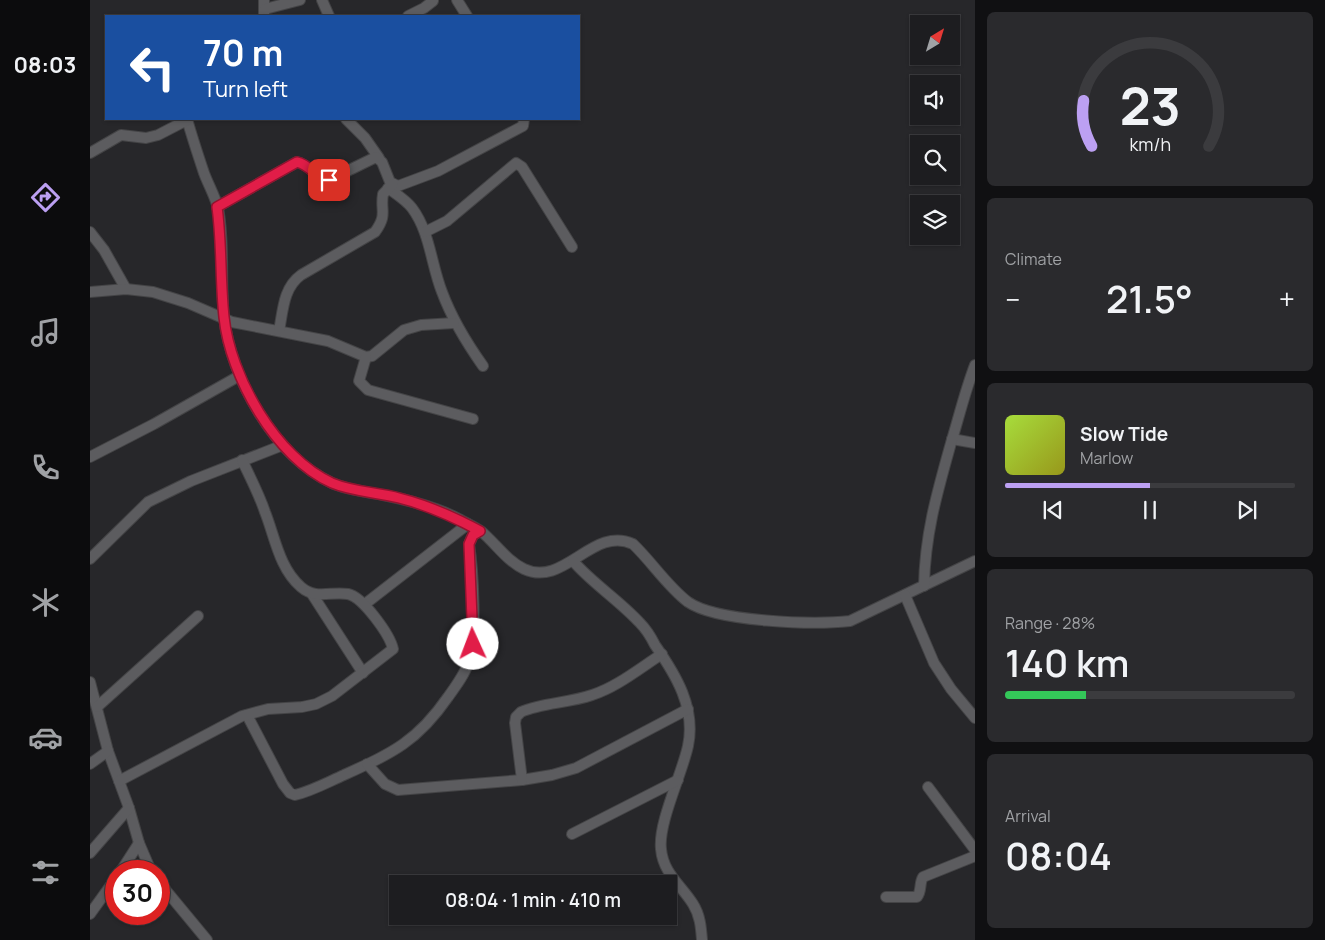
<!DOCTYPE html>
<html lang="en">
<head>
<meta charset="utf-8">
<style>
  :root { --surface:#1d1d20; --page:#2a2a2d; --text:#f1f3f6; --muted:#a0a2a5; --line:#3b3b3e; --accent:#bca0f2 }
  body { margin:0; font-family:Manrope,sans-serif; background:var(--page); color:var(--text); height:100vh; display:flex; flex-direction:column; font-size:19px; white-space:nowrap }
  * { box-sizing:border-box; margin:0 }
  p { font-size:16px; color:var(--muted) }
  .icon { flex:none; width:28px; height:28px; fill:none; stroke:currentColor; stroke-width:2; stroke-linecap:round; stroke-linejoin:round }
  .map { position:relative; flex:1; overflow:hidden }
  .panel { display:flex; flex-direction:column; gap:12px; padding:12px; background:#101012; width:350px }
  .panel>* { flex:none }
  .banner { position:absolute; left:15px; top:15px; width:475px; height:105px; border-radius:0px; box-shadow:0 1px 4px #0004,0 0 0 1px var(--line); background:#1a4fa0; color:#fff; overflow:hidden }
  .needle { width:32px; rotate:38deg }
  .controls { position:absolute; left:820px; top:15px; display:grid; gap:10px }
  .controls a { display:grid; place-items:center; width:50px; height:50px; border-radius:0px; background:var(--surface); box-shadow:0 1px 4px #0004,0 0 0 1px var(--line); font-size:25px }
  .speed { position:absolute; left:15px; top:860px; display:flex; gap:10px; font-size:25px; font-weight:700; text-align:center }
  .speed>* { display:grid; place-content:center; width:65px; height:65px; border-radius:50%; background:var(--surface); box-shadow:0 1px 4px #0004,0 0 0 1px var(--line); line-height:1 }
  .speed .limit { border:8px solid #d22; background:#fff; color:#111 }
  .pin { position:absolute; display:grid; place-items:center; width:42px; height:42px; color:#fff; margin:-21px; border-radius:10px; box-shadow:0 2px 8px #0006 }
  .me { position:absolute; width:55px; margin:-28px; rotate:358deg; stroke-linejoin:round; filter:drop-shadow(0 0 4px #0008) }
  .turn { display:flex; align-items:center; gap:18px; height:105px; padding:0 15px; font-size:22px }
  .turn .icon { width:65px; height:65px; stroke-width:2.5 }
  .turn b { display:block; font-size:35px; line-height:42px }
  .big { font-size:38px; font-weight:600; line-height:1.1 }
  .panel .tile { flex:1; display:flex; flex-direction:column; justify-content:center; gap:8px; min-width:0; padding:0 18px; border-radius:8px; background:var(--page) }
  .panel .dial { align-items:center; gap:0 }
  .dial svg { height:130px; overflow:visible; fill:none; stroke:var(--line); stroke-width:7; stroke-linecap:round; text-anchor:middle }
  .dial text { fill:var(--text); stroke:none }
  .song { display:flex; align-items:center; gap:15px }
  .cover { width:60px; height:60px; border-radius:8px; background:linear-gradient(135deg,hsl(80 70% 55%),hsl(60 70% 35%)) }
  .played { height:5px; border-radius:2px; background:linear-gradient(90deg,var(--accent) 50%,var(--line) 50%) }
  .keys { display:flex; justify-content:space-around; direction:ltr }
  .heat { display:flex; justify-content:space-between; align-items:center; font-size:28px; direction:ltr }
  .charge { height:8px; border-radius:4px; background:linear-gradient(90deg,#34c759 28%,var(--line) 0) }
  .trip { position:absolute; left:299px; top:875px; width:288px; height:50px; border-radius:0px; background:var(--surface); box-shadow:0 1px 4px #0004,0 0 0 1px var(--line); font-weight:600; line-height:50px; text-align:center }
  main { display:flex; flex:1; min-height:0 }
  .tabs { display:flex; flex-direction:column; width:90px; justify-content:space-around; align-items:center; background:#0c0c0d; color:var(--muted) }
  .tabs .icon { width:35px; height:35px }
  .tabs .on { color:var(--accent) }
  .tabs b { font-size:22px; color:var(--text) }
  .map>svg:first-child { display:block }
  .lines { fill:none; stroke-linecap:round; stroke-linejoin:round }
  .minor-casing { stroke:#444446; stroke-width:12 }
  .minor { stroke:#5c5c5f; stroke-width:10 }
  .route-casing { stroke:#92132f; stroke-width:12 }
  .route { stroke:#e11d48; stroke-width:9 }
</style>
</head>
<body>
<main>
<nav class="tabs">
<b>08:03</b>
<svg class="icon on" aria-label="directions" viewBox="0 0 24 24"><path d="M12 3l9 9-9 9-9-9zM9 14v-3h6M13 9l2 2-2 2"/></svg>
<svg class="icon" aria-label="music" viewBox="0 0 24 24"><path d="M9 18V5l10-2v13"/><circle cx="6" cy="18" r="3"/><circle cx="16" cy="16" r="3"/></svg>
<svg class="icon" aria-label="phone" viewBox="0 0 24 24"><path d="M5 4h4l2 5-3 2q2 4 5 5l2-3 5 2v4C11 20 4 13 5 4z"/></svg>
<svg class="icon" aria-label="climate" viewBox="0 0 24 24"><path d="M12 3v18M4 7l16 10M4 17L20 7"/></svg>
<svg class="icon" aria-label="car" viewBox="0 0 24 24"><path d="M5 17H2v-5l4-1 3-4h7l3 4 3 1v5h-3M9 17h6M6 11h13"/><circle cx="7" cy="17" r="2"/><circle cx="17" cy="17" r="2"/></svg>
<svg class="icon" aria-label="filters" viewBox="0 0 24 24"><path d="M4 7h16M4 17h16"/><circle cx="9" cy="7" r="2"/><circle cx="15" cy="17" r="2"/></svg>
</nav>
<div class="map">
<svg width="885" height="940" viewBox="0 0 885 940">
  <rect width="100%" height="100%" fill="#27272a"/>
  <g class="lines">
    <defs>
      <g id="minor">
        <path d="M 174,0 L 174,16"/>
        <path d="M 232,0 L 239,16"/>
        <path d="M 367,0 L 377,16"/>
        <path d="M 175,9 L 210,0"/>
        <path d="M 318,16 L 334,8 L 343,1"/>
        <path d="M 97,119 C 102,137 108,155 114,173 C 118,184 125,196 128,208 C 135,244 130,281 134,318 C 142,379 184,456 242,483 C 257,490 277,492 293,495 C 318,500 346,507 369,519 C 376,523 385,527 392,532 C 406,544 417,561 434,569 C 474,588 503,525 543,544 C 562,562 577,586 598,602 C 627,622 724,625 760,621 L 885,561"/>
        <path d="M 256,119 L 275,138 L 289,158"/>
        <path d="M 0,153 L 31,135 L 56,138 L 68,135 L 97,120"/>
        <path d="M 298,188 C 306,194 316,200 322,208 C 340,232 341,264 352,292 C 362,319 376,342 393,366"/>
        <path d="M 127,207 L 207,162 C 221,165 227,180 239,180 L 286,157 L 292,162 L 300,182 L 308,186 L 348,171 L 433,126 L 434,119"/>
        <path d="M 0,232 L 14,250 L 36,289"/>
        <path d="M 335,232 L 357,221 L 426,163 L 432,167 L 482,247"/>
        <path d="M 0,292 L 36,289 L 63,292 L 98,303 L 142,322 L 238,341 L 276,357 L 282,356 L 314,330 L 331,325 L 364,323"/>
        <path d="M 189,331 C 193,311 193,288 211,275 L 285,232 C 298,214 290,211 293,194 L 303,184"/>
        <path d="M 276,357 L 269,381 L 278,390 L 383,419"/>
        <path d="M 862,439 L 885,443"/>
        <path d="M 0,457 L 64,424 L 149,376"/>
        <path d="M 0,559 L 58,502 L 101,481 L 193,445"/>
        <path d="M 483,561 C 503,584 529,600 550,623 C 556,629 561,637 565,645 C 586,675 606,708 598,746 C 592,774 568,823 571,849 C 573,873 591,885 603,904 C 610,915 611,927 612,940"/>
        <path d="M 834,586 C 835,534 847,493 861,443 C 869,417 875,391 885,365"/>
        <path d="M 222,594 L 273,673"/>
        <path d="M 815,595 L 844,663 L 861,689 L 885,718"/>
        <path d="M 275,604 L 378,524"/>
        <path d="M 0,682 L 18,751 L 39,808 L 49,843 L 61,871"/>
        <path d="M 7,707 L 108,616"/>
        <path d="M 157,715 L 193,784 L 200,793 L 205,795 C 222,791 238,782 254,775 C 302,753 327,742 358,697 C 366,686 375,674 379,661 C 387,638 383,570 379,544 L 383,535 L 390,531"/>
        <path d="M 0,764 L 18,751"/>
        <path d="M 277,764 L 295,784 L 308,790 L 432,780 L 462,775 L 486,768 L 598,709"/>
        <path d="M 432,780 L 425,723 L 426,717 L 431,712 C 451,703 479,703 502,695 C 527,687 550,668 572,654"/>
        <path d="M 29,781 L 152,716 L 178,709 L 212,707 L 226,704 L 242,696 L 303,649 C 300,635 273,597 258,594 C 241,591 226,600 211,587 C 189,568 185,537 175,512 C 169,494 160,477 152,460"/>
        <path d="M 838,787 L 885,850"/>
        <path d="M 482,834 L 588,780"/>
        <path d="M 0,853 L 39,808"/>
        <path d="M 31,871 L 49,843"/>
        <path d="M 69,882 L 117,940"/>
        <path d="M 796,897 L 827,897 C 832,891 829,883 833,877 L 885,856"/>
        <path d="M 0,914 L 26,878"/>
      </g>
    </defs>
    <use href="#minor" class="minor-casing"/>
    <use href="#minor" class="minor"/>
  </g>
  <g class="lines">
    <defs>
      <path id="route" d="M 239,180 C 227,180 221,165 207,162 L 127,207 C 132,243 130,280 134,317 C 140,376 186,458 242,483 C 263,492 287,492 309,498 C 337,505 364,517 390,531 L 383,535 L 379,544 L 383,644"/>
    </defs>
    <use href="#route" class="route-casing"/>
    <use href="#route" class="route"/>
  </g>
</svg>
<div class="controls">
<a><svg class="needle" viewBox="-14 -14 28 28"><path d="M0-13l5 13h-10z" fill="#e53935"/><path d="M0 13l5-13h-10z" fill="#a0a2a5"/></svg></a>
<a><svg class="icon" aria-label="sound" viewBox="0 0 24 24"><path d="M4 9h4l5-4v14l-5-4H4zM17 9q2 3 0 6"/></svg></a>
<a><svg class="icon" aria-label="search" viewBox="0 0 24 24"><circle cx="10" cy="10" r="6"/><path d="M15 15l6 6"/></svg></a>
<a><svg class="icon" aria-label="layers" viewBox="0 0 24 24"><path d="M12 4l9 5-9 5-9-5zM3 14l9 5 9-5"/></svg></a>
</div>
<div class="speed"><div class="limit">30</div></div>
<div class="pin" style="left:239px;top:180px;background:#d93025"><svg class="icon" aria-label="arrive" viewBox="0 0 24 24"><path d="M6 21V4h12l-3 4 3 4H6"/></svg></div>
<svg class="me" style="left:383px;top:644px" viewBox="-20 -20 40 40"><circle r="19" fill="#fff"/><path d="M0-13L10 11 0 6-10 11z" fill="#e11d48"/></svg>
<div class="trip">08:04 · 1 min · 410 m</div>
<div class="banner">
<div class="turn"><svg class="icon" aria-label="left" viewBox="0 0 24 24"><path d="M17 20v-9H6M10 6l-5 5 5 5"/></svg><div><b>70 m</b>Turn left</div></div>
</div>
</div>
<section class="panel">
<div class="tile dial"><svg viewBox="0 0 100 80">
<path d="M14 69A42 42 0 1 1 86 69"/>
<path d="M14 69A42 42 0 0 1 9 41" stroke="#bca0f2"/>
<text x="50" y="56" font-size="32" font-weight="700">23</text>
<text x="50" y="72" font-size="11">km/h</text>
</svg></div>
<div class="tile"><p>Climate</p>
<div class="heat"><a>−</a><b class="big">21.5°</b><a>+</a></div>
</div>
<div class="tile">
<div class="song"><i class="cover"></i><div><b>Slow Tide</b><p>Marlow</p></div></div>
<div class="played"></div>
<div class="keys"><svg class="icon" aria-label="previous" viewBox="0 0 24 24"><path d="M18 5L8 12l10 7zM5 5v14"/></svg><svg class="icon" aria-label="pause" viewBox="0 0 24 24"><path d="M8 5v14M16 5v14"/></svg><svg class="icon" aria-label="next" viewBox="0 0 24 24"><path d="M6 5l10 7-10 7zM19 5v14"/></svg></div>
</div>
<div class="tile"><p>Range · 28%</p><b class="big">140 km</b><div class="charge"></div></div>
<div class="tile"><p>Arrival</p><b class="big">08:04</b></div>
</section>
</main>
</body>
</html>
